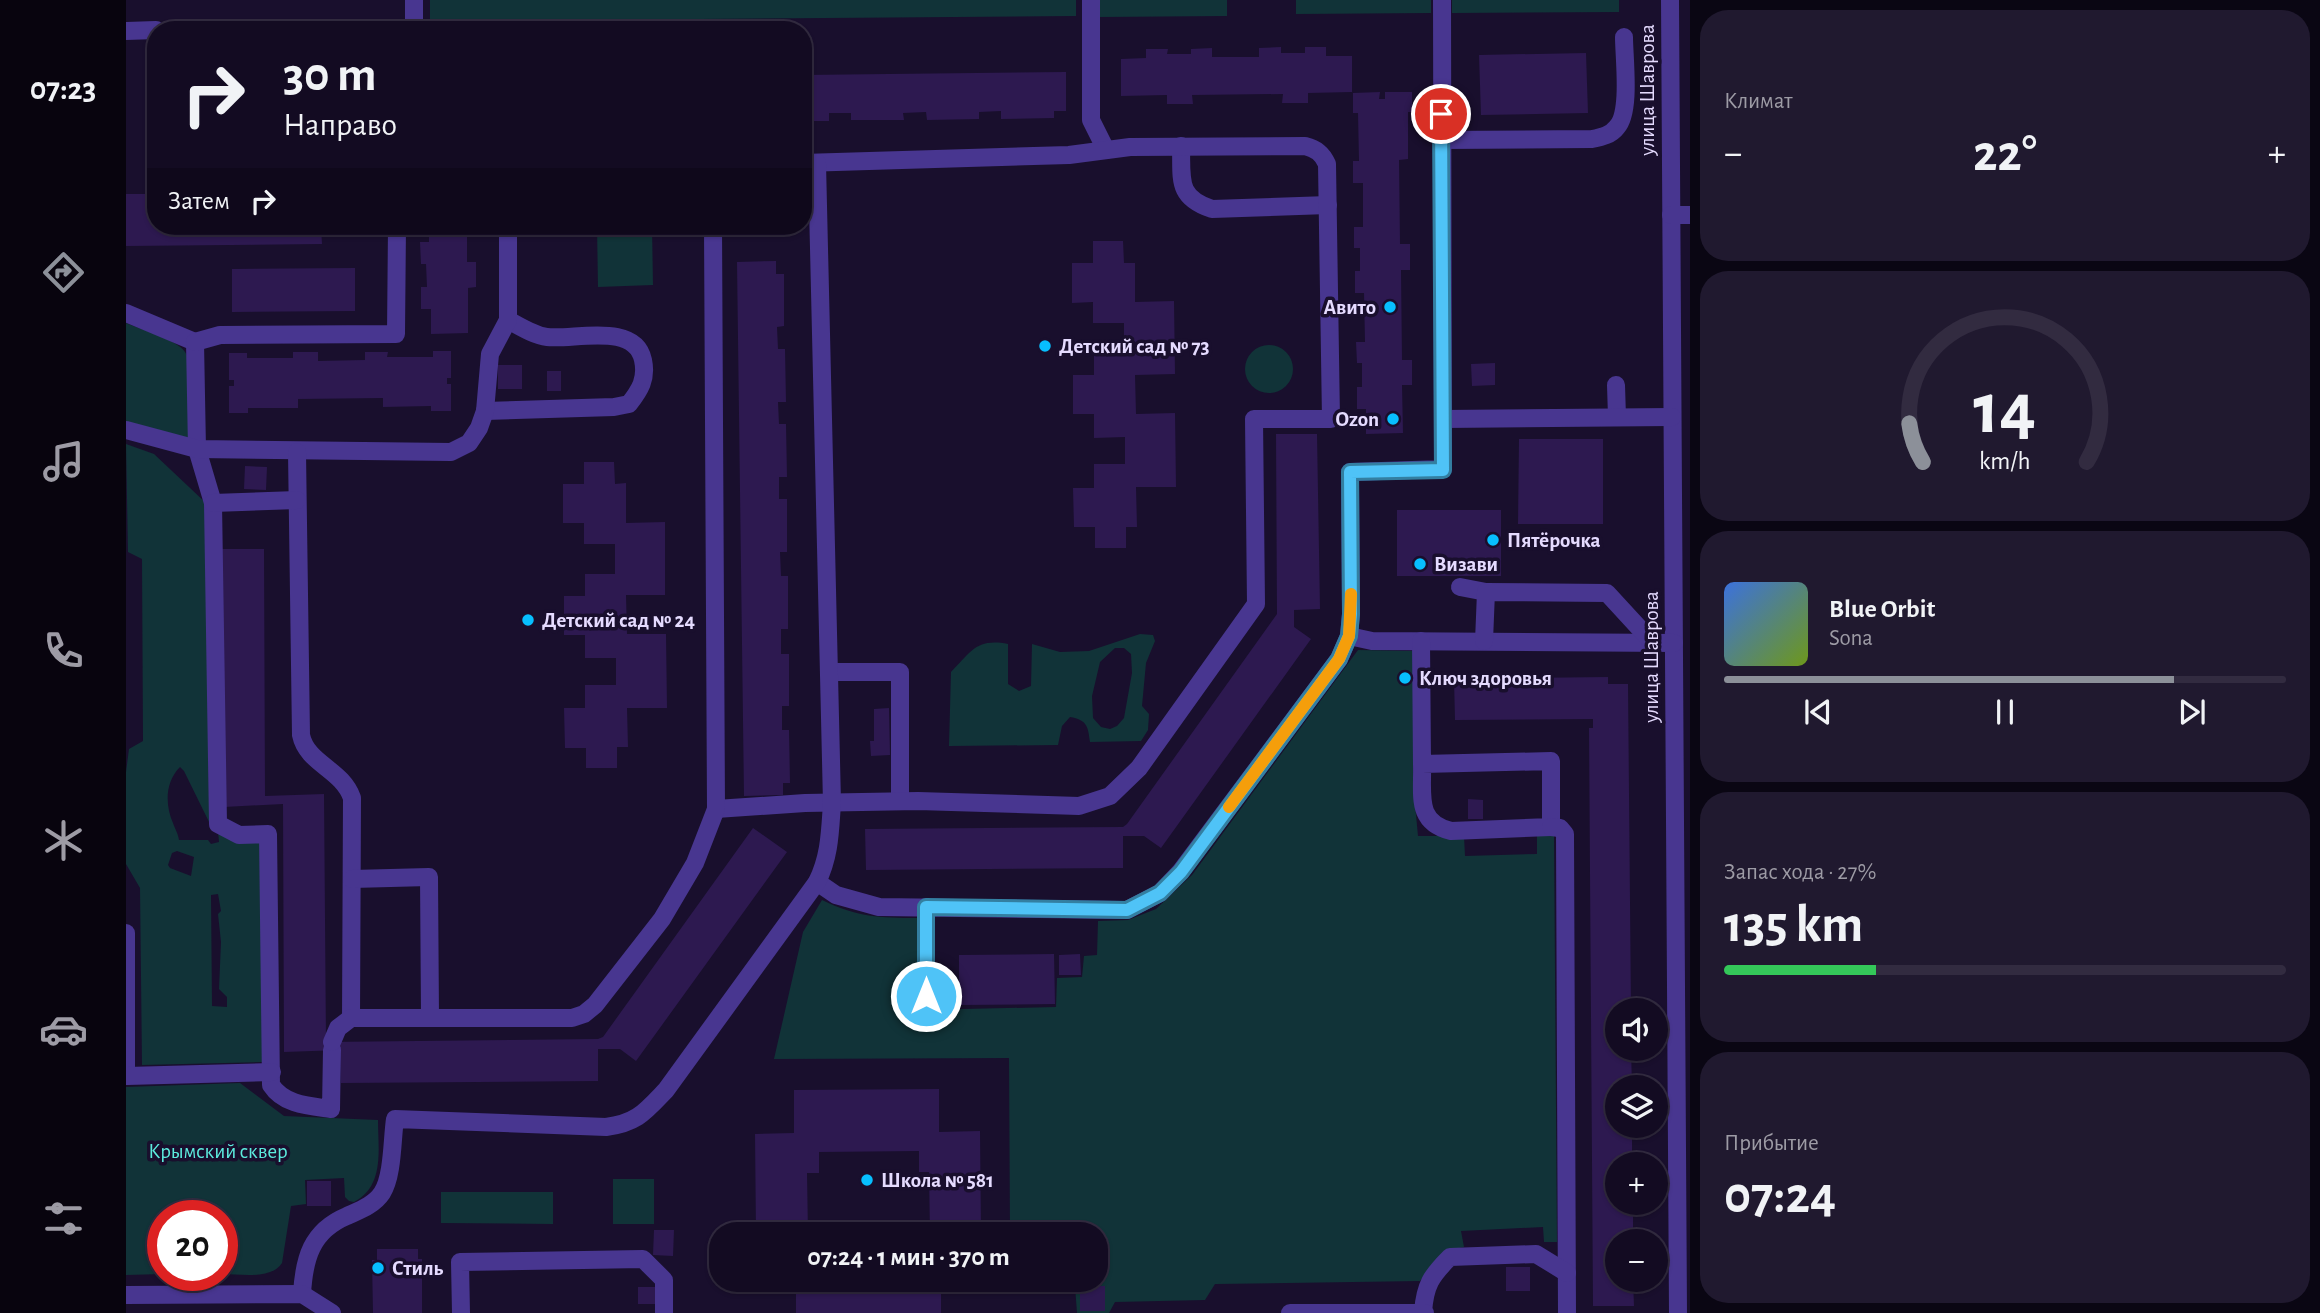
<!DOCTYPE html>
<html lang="ru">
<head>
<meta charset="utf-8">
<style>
  :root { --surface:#130b22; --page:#20192f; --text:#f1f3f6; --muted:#9d9ba5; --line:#322b40; --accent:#8c9099 }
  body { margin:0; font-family:"Alegreya Sans",sans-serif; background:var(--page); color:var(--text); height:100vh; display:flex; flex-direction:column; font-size:26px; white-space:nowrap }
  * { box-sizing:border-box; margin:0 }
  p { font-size:23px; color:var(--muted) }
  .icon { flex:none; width:38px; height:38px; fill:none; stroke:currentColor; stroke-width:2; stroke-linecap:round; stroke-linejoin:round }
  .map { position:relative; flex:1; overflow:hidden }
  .sheet { display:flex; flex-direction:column; gap:10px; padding:10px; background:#0a0613; width:630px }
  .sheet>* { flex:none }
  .top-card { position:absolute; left:21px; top:21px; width:665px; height:214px; border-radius:28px; box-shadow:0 2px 5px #0004,0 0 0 2px var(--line); background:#130b22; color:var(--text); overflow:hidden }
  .controls { position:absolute; left:1479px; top:998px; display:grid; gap:14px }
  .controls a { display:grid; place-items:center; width:63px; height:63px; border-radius:50%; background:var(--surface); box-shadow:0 2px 5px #0004,0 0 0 2px var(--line); font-size:35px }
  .speed { position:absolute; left:21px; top:1200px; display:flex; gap:14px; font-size:35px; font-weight:700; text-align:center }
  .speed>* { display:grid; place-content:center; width:91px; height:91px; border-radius:50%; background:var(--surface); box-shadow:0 2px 5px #0004,0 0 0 2px var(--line); line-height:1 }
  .speed .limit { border:10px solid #d22; background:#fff; color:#111 }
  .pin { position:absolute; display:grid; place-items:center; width:60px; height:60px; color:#fff; margin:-30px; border:4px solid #fff; border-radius:50%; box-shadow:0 2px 7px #0007 }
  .me { position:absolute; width:77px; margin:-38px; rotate:0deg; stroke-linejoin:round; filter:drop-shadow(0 0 5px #0008) }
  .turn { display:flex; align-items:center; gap:24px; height:147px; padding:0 21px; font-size:32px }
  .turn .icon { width:91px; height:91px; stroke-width:2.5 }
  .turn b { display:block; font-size:49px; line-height:60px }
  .then { display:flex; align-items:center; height:66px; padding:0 21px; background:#0003; gap:14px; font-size:26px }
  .big { font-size:52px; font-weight:600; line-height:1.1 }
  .sheet .widget { flex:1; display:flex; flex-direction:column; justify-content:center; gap:10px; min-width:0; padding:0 24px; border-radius:28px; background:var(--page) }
  .sheet .dial { align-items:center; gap:0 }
  .dial svg { height:182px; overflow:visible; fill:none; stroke:var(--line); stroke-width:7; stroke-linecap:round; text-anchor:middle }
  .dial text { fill:var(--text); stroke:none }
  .song { display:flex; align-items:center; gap:21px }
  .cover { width:84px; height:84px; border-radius:10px; background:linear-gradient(135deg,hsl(220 70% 55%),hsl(80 70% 35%)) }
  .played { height:7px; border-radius:4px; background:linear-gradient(90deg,var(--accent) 80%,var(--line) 80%) }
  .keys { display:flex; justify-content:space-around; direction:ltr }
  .heat { display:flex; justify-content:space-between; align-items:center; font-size:38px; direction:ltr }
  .charge { height:10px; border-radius:5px; background:linear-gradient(90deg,#34c759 27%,var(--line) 0) }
  .trip { position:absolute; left:583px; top:1222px; width:399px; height:70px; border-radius:28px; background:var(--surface); box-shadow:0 2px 5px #0004,0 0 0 2px var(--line); font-weight:600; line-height:70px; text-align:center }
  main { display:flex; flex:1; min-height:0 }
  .menu { display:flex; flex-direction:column; width:126px; justify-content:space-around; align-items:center; background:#08040e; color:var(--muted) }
  .menu .icon { width:49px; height:49px }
  .menu .current { color:var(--accent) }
  .menu b { font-size:32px; color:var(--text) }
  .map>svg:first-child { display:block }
  .green { fill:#113338; fill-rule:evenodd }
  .building { fill:#2d1950 }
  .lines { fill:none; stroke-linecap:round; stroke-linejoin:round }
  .minor { stroke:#483690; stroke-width:18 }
  .route-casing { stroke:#337fa1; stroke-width:18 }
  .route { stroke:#4fc3f7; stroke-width:12 }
  .slow { stroke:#f59e0b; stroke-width:12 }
  .poi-dot { fill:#07bfff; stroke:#190f2d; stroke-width:2.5 }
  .labels { text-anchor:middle; stroke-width:7; stroke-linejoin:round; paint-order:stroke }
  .street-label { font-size:21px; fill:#e5dbff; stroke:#190f2d }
  .poi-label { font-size:21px; font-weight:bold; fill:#e5dbff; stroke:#190f2d; text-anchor:start }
  .park-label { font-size:21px; fill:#5cebdd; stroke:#190f2d }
</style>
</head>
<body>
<main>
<nav class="menu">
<b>07:23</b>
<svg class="icon current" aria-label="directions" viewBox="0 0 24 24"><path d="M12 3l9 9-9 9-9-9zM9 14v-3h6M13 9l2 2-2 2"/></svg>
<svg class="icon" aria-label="music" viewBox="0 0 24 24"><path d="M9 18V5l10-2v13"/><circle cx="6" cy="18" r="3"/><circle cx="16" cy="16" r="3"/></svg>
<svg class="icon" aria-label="phone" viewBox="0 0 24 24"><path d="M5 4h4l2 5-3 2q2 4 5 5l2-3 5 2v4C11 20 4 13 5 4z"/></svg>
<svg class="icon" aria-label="climate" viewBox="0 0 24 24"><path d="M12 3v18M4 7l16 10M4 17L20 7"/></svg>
<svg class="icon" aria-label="car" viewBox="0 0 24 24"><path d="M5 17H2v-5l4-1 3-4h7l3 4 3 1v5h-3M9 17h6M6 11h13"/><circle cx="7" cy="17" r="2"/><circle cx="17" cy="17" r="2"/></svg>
<svg class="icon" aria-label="filters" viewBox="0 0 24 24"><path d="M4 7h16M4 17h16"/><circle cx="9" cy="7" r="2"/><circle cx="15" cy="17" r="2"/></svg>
</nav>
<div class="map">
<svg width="1564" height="1313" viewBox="0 0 1564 1313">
  <rect width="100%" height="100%" fill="#190f2d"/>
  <g class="green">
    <path d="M 304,0 L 950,0 L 950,16 L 304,21 Z"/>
    <path d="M 974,0 L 1101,0 L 1101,16 L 974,17 Z"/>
    <path d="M 1170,0 L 1305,0 L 1305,13 L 1170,14 Z"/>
    <path d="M 1326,0 L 1493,0 L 1493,12 L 1326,13 Z"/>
    <path d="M 471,226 L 526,226 L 527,285 L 472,287 Z"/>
    <path d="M 0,323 C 14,329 52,340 59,352 C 68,364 63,422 62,440 L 0,422 Z"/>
    <circle cx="1143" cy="369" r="24"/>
    <path d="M 0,444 L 28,454 L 81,504 L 88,825 L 137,836 L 136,1062 L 16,1065 L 14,888 L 0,864 L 0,772 L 3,749 L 17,741 L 16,559 L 2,552 ZM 54,767 L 58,771 L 85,826 L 92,831 L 93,842 L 85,844 L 82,840 L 53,840 C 52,833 49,829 47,823 C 39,805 39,782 54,767 ZM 51,851 L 68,857 L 65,876 L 44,868 L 42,865 L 46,853 ZM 92,894 L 95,911 L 92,914 L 95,942 L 93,989 L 101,997 L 101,1007 L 86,1006 L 85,895 Z"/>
    <path d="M 1014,634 L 1027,635 L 1029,641 L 1020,663 L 1016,706 L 1023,714 L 1022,730 L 1015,741 L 964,742 C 962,726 961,720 944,717 L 936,726 L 932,745 L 823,746 L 825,672 C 845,652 850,638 882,644 L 882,684 L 893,691 L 905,686 L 906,644 L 934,652 L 963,651 ZM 989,648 L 998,648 L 1005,654 L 1006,673 L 998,718 L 991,726 L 984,729 L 975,727 L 967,718 L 966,696 L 974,662 Z"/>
    <path d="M 1232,650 L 1287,651 L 1287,783 L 1292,836 L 1338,836 L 1339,856 L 1411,854 L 1411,835 L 1428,835 L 1431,1242 L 1418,1242 L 1417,1227 L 1335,1231 L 1338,1247 L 1323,1250 L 1294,1281 L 1089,1284 L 1079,1300 L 989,1302 L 983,1313 L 951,1313 L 949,1286 L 885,1289 L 885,1279 L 970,1279 L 970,1234 L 884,1234 L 883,1058 L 648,1059 L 677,932 L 696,900 C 731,917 754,918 792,918 L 794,1010 L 930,1007 L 931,978 L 956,977 L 958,956 L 971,955 L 972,921 L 1002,920 L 1030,909 L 1066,875 Z"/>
    <path d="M 114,1083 L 158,1116 L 252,1120 C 252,1149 259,1186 228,1202 L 223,1201 L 219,1197 L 218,1178 L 179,1180 L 180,1204 L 165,1206 L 156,1263 C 145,1280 115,1274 96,1274 L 96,1216 L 37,1216 L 37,1274 L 0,1275 L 0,1087 Z"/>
    <rect x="487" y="1179" width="41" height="45"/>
    <path d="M 315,1192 L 427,1192 L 427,1224 L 315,1223 Z"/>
  </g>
  <g class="building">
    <path d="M 1155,47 L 1155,53 L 1179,53 L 1179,47 L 1200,47 L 1200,56 L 1226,56 L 1226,92 L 1182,93 L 1182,103 L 1156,103 L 1157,94 L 1066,95 L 1067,104 L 1041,104 L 1041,95 L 995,96 L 995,59 L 1020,58 L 1020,49 L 1042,49 L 1041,54 L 1065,54 L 1065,49 L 1086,48 L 1086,57 L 1133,57 L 1133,48 Z"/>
    <path d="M 1460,53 L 1462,113 L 1355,115 L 1353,55 Z"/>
    <path d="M 940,72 L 940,111 L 928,111 L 928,118 L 875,119 L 875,111 L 853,112 L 853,119 L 801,120 L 800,112 L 777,113 L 778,120 L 725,120 L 725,113 L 703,113 L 703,121 L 677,121 L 677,75 Z"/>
    <path d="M 19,78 L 30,78 L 30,226 L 195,226 L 196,244 L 0,246 L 0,194 L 20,194 Z"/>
    <path d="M 1254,92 L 1253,99 L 1259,99 L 1259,92 L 1286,92 L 1286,112 L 1282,112 L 1282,159 L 1273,160 L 1274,244 L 1284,244 L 1284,270 L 1275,270 L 1276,360 L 1286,360 L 1286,385 L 1276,385 L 1277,433 L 1240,434 L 1240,409 L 1231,409 L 1231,387 L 1236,387 L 1236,363 L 1231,363 L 1230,342 L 1239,342 L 1238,293 L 1229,293 L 1229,271 L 1234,271 L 1234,248 L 1228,248 L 1228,227 L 1237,227 L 1237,183 L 1227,183 L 1227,161 L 1233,161 L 1232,113 L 1227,113 L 1227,93 Z"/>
    <path d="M 303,226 L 341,226 L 341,262 L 350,262 L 350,287 L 342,288 L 342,333 L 305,334 L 305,309 L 295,309 L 295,287 L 301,287 L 300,264 L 295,264 L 294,242 L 303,242 Z"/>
    <path d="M 967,241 L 997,241 L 998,263 L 1009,263 L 1009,302 L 1048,301 L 1049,374 L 1009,375 L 1010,414 L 1049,413 L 1050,487 L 1010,487 L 1011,527 L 1000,527 L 1000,548 L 969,548 L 969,527 L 948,527 L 947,488 L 968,488 L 968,464 L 999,464 L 999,437 L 968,438 L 968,414 L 947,414 L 947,375 L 968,375 L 968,353 L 998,353 L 998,323 L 967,323 L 967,302 L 946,303 L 946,263 L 967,263 Z"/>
    <path d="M 650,261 L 650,274 L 658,274 L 658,326 L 651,327 L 652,349 L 659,349 L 660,402 L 652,402 L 653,424 L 660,424 L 661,477 L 653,477 L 653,499 L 661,499 L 661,552 L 654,552 L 655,576 L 662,576 L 662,629 L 655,629 L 655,654 L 663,654 L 663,706 L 656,706 L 656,730 L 663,730 L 664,783 L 657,783 L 657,795 L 618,796 L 611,262 Z"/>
    <path d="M 229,268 L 229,311 L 106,312 L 106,269 Z"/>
    <path d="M 307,351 L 325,351 L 325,378 L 321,378 L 321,384 L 325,384 L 325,411 L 305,411 L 305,406 L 257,407 L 257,398 L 172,399 L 172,408 L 122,408 L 122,413 L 103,413 L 103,386 L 108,386 L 108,380 L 103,380 L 103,353 L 121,353 L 121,358 L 167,358 L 167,352 L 192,352 L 192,361 L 239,360 L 239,352 L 262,352 L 261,357 L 307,357 Z"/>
    <path d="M 1369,363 L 1369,385 L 1346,386 L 1345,364 Z"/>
    <rect x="372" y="365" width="24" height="24"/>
    <rect x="421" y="371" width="14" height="20"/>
    <path d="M 1150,434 L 1191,434 L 1194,609 L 1168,610 L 1168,627 L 1185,639 L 1035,848 L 1018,836 L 997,836 L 997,868 L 740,870 L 739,829 L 997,827 L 1001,824 L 1151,614 Z"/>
    <path d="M 1393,439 L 1477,439 L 1477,524 L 1392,524 Z"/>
    <path d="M 458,462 L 488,462 L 489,484 L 500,483 L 500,523 L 539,522 L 539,595 L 500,595 L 501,634 L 540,634 L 541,708 L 501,708 L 502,747 L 491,747 L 491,768 L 460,768 L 460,748 L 439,748 L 438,708 L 459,708 L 459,685 L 490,685 L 490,658 L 459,658 L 459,635 L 438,635 L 438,596 L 459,596 L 459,574 L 489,574 L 489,544 L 458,544 L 458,523 L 437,523 L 437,484 L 458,484 Z"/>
    <path d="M 119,466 L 141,467 L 140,490 L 118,489 Z"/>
    <rect x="1271" y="510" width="104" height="66"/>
    <path d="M 96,549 L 138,549 L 139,796 L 198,794 L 200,1042 L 472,1039 L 477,1037 L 627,828 L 661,852 L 510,1061 L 494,1049 L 472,1049 L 472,1081 L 215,1083 L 215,1050 L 158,1052 L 157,804 L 98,807 Z"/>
    <path d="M 1482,677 L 1482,684 L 1502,684 L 1505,1010 L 1491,1010 L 1491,1048 L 1505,1048 L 1506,1087 L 1491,1087 L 1491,1125 L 1506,1125 L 1506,1164 L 1491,1164 L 1491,1202 L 1507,1202 L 1507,1241 L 1491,1241 L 1491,1279 L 1507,1279 L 1508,1306 L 1467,1306 L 1463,728 L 1467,728 L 1467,719 L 1329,720 L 1328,679 Z"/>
    <path d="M 763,708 L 764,755 L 745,756 L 744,741 L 748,741 L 748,709 Z"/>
    <path d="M 1342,799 L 1357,800 L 1357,819 L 1342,819 Z"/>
    <path d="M 928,954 L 929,1004 L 833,1005 L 833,955 Z"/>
    <path d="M 954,954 L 955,975 L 933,975 L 933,955 Z"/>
    <path d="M 813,1089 L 813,1132 L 854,1131 L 855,1234 L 804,1234 L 803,1172 L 793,1172 L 793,1151 L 693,1152 L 693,1173 L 681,1173 L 682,1234 L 630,1234 L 629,1134 L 668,1133 L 668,1090 Z"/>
    <rect x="181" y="1181" width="24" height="25"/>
    <path d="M 528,1230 L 548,1230 L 547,1256 L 527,1255 Z"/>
    <path d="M 251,1249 L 292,1249 L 292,1259 L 296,1259 L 296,1313 L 247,1313 L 246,1260 L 251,1260 Z"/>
    <rect x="1380" y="1267" width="24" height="24"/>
    <path d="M 630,1279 L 855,1279 L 855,1285 L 815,1285 L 815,1313 L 670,1313 L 670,1287 L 630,1287 Z"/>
    <rect x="954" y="1286" width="25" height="25"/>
    <rect x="512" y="1287" width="17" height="17"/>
  </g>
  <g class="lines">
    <g class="minor">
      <path d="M 288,0 L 288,30"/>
      <path d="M 965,0 L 965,120 L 980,150"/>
      <path d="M 1544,0 L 1552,1313"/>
      <path d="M 186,30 L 288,29"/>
      <path d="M 0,31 L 30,30"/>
      <path d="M 1315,140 L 1466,139 C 1476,137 1485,135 1491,127 C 1505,112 1498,58 1498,37"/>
      <path d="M 1055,146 C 1056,179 1050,197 1086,209 L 1202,205"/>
      <path d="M 1545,215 L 1564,215"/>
      <path d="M 0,313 L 69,342 L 71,449 L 87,503 L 92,824 L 113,835 L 142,834 L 145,1085 C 158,1105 183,1106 205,1109 L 206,1050"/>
      <path d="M 69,342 L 94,335 L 270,334 L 271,226"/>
      <path d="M 1490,385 L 1491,417"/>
      <path d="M 359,411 L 488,407 L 503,404 C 514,390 521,379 517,360 C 509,322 449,340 421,337 C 409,336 393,326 382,320"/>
      <path d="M 1317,419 L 1546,417"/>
      <path d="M 0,430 L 71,449 L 325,452 L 343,443 L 353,428 L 359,411 L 364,354 L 382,320 L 382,226"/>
      <path d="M 171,452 L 175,735 C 181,764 216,769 226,798 L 225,1018"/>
      <path d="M 87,503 L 171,500"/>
      <path d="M 1334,587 L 1360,592"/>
      <path d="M 1223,636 L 1246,641 L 1548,643"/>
      <path d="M 1295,641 L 1296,764 L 1425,761 L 1425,827 L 1325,831 C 1289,822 1297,795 1296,764"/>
      <path d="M 1358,641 L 1360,592 L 1481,593 L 1527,643"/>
      <path d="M 703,672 L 774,672 L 774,801"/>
      <path d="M 590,809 L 679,803 L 792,801 L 953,806 L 984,796 L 1013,768 L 1130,604 L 1128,419 L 1205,419 L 1201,164 C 1196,153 1190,149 1179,146 L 1004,147 L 943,155 L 677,163"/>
      <path d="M 1425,827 L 1434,828 L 1439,834 L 1441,1313"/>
      <path d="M 226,879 L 303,877 L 304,1017"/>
      <path d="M 691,882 L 710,895 L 753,907 L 1001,910 L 1034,893 L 1055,871 L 1213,659 L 1223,636 L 1225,614 L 1224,472 L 1317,469 L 1316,0"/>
      <path d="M 800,907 L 800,995"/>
      <path d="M 0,933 L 0,1076"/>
      <path d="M 206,1042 L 212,1028 L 225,1018 L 446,1018 L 458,1014 L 469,1005 L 536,919 L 569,863 L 590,809 L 587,226"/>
      <path d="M 1,1076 L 146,1072"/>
      <path d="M 176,1294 C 178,1259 185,1231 221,1216 C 234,1210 248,1205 256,1193 C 267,1176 266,1139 269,1119 L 480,1127 C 511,1123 519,1112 540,1090 L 691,882 C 704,856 704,831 706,803 L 691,163"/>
      <path d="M 0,1295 L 176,1294 L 206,1313"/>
      <path d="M 1297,1312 C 1299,1285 1305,1276 1324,1257 L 1410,1254 L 1441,1273"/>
      <path d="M 335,1313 L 334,1262 L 517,1259 L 538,1280 L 538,1313"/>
      <path d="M 1164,1313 L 1299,1313"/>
    </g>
  </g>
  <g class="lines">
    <defs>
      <path id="route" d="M 800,996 L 800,907 L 1001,910 L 1034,893 L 1055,872 L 1213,659 L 1223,636 L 1225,614 L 1224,472 L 1317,470 L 1315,114"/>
    </defs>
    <use href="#route" class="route-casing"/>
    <use href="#route" class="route"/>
    <path class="slow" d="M 1103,807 L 1213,659 L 1223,636 L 1225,594"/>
  </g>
  <g class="poi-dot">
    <circle cx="1264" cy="307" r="7"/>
    <circle cx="919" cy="346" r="7"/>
    <circle cx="1267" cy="419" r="7"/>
    <circle cx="1367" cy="540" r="7"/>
    <circle cx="1294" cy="564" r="7"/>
    <circle cx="402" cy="620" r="7"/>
    <circle cx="1279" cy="678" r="7"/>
    <circle cx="741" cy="1180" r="7"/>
    <circle cx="252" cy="1268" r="7"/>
  </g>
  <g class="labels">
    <g class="street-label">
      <text transform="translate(1521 90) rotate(-90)" y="7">улица Шаврова</text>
      <text transform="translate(1525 657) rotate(-90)" y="7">улица Шаврова</text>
    </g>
    <g class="poi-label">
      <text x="1250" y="314" text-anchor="end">Авито</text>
      <text x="933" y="353">Детский сад № 73</text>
      <text x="1253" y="426" text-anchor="end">Ozon</text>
      <text x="1381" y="547">Пятёрочка</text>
      <text x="1308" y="571">Визави</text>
      <text x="416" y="627">Детский сад № 24</text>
      <text x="1293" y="685">Ключ здоровья</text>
      <text x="755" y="1187">Школа № 581</text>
      <text x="266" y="1275">Стиль</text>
    </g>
    <g class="park-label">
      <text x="92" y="1158">Крымский сквер</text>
    </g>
  </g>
</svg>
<div class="controls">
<a><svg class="icon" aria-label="sound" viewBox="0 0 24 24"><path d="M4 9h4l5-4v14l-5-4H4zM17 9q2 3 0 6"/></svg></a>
<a><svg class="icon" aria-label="layers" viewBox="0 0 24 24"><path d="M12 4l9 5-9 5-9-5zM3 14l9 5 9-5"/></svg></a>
<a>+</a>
<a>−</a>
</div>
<div class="speed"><div class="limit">20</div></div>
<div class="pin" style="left:1315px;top:114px;background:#d93025"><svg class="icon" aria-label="arrive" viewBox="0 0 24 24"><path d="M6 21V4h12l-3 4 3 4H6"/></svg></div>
<svg class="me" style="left:800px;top:996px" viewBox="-20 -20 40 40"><circle r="17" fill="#4fc3f7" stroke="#fff" stroke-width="3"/><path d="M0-11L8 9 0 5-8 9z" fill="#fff"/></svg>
<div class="trip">07:24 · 1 мин · 370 m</div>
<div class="top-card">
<div class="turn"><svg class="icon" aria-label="right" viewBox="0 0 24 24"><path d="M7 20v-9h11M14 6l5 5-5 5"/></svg><div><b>30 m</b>Направо</div></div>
<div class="then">Затем<svg class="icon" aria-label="right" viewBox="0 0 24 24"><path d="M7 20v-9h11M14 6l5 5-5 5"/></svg></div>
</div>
</div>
<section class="sheet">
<div class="widget"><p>Климат</p>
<div class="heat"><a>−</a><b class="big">22°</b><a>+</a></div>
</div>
<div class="widget dial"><svg viewBox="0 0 100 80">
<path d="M14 69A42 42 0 1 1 86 69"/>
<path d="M14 69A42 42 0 0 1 8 52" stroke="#8c9099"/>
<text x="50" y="56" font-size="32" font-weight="700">14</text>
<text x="50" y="72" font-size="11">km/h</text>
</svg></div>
<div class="widget">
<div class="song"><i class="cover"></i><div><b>Blue Orbit</b><p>Sona</p></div></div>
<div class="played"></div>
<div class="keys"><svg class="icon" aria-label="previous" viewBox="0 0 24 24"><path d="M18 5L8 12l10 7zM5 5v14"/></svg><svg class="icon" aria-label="pause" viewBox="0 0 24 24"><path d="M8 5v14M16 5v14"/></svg><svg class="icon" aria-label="next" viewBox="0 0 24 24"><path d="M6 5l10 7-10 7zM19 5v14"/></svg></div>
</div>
<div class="widget"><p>Запас хода · 27%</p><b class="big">135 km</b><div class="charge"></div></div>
<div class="widget"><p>Прибытие</p><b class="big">07:24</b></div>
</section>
</main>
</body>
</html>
